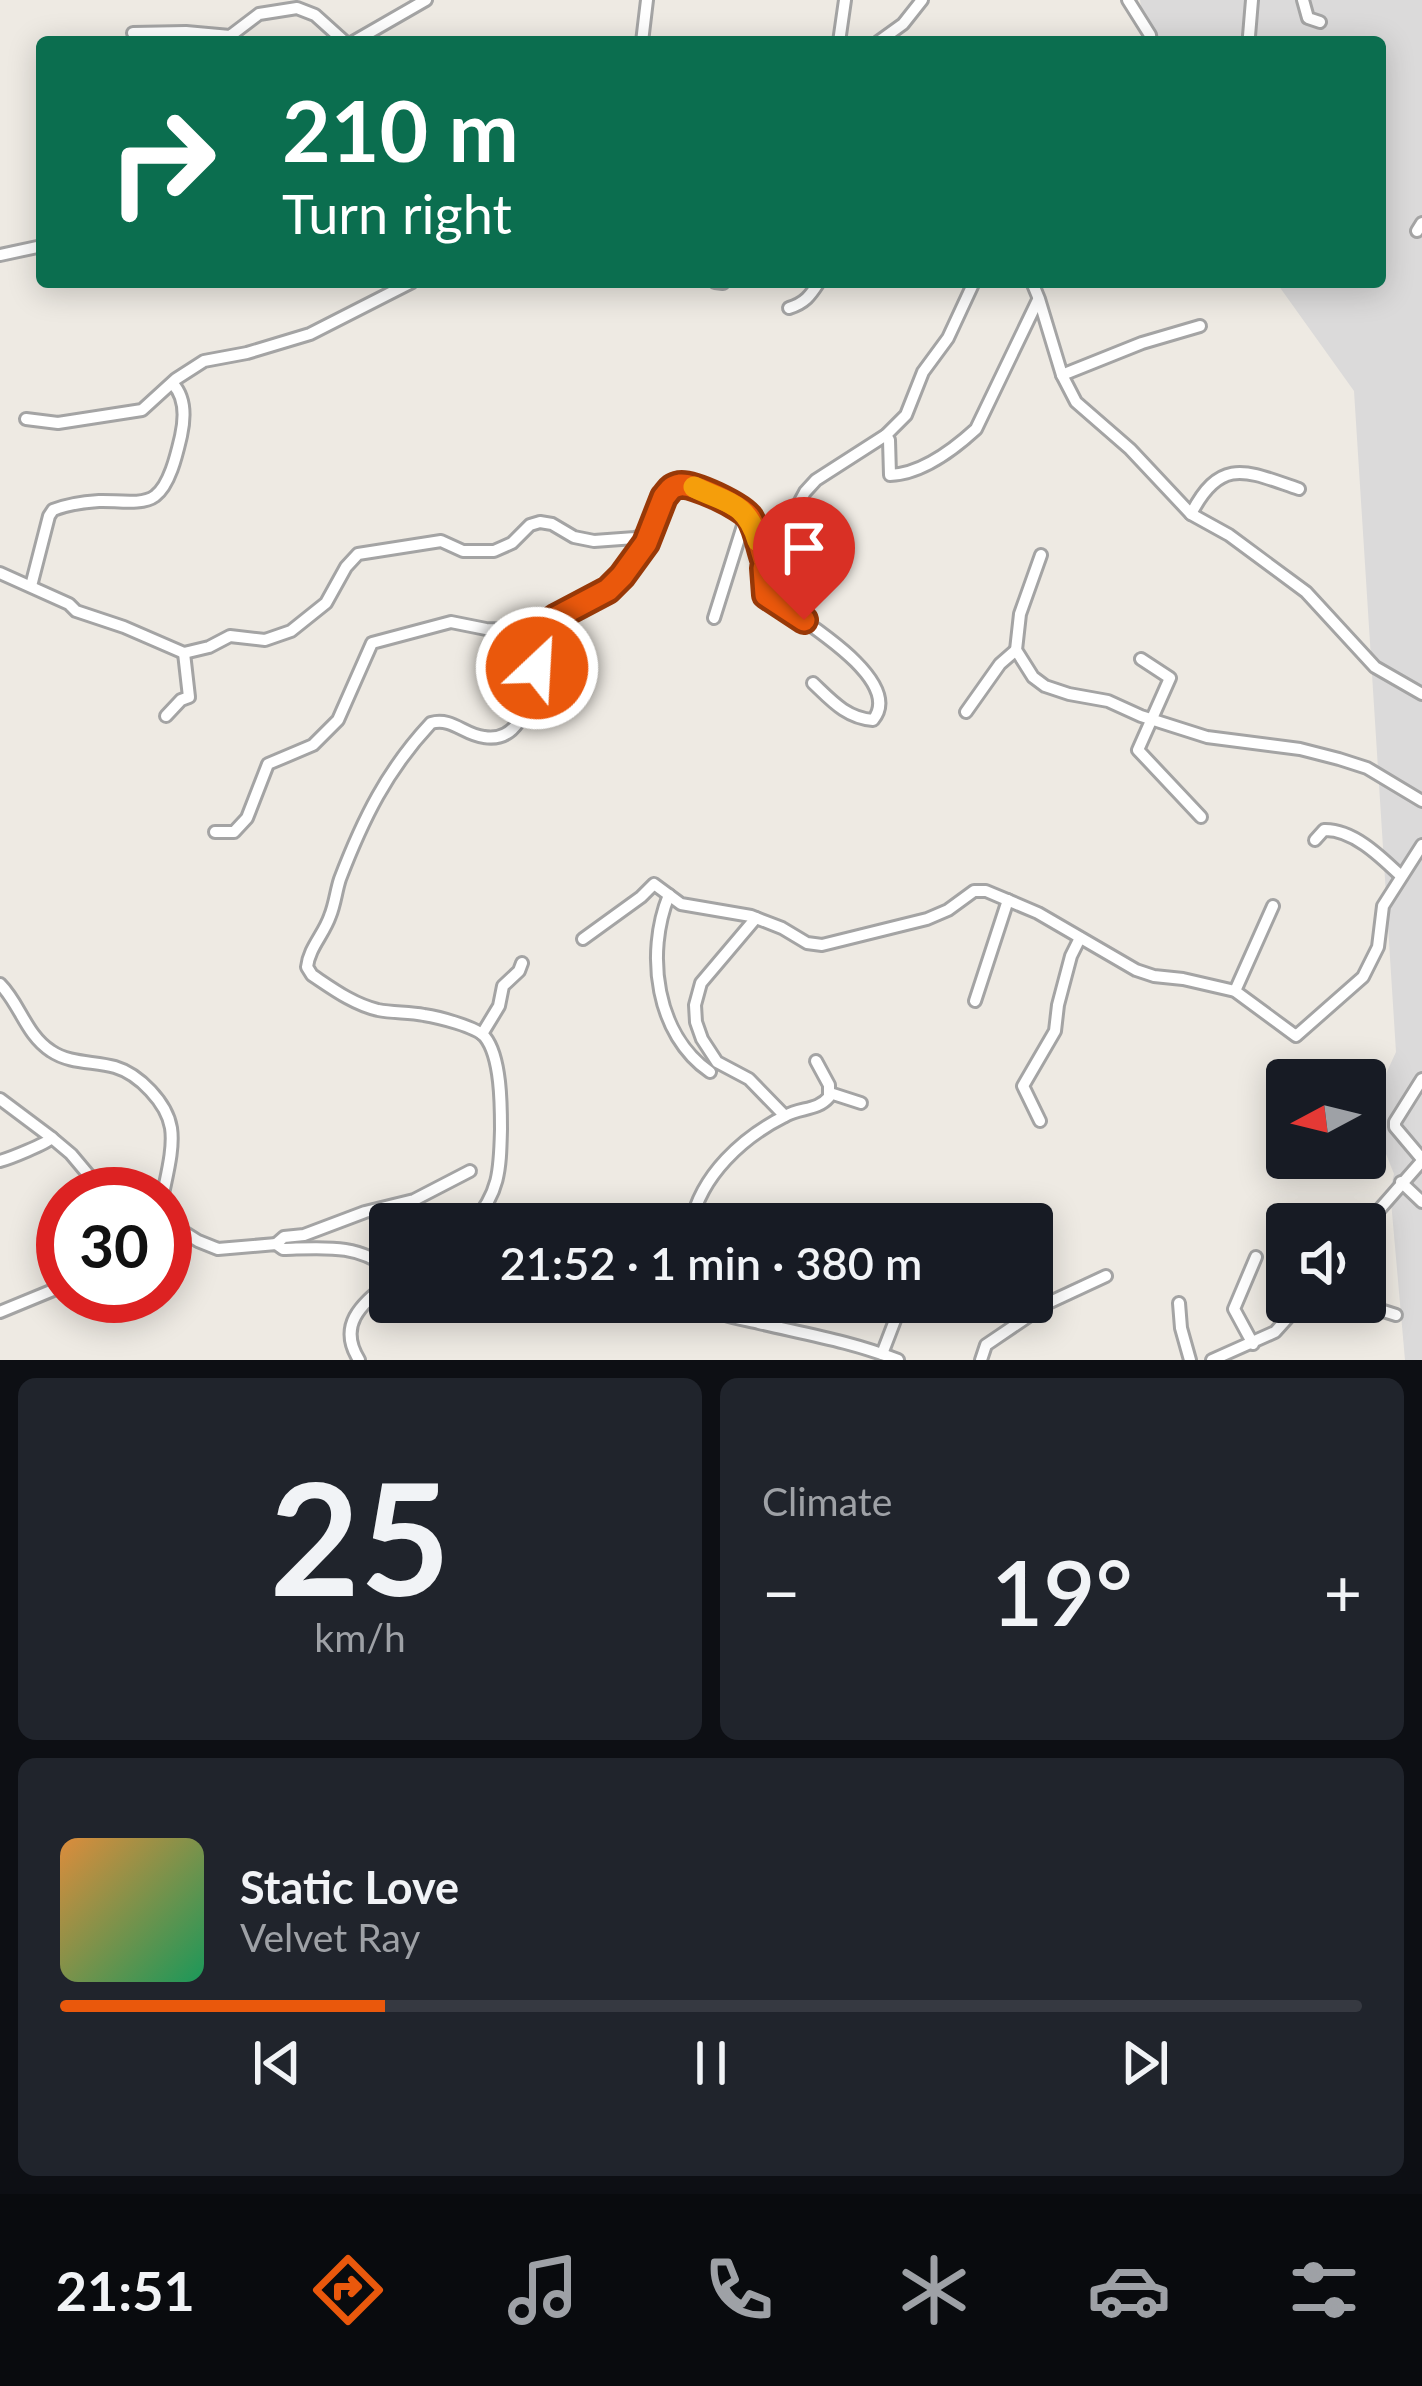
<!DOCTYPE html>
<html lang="en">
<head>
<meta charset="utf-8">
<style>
  :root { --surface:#171b24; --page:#20242c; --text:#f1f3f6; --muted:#9ea1a6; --line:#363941; --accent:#ea580c }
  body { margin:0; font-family:Lato,sans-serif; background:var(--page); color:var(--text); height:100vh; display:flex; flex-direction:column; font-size:45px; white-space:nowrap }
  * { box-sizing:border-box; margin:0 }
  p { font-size:39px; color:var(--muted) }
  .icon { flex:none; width:66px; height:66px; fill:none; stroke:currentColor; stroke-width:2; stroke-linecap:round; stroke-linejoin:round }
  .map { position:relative; height:1360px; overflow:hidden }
  .drawer { display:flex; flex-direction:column; gap:18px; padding:18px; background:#0d0f14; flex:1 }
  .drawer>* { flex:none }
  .guide { position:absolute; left:36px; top:36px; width:1350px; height:252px; border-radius:12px; box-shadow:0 6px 30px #0003; background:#0b6e4f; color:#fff; overflow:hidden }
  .needle { width:78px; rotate:263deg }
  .tools { position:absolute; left:1266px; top:1059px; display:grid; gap:24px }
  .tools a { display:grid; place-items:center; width:120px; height:120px; border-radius:12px; background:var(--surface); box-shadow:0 6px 30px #0003; font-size:60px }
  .speed { position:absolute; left:36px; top:1167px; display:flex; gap:24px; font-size:60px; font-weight:700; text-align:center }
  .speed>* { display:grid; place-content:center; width:156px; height:156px; border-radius:50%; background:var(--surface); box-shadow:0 6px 30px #0003; line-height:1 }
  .speed .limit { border:18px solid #d22; background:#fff; color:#111 }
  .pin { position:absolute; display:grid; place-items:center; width:102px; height:102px; color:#fff; margin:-123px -51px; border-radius:50% 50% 50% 0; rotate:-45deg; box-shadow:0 0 12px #0007 }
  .pin .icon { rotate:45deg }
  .me { position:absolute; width:132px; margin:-66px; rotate:25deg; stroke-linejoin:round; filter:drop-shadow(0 0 9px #0008) }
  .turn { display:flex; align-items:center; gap:42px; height:252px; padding:0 48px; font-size:54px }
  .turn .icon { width:156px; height:156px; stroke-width:2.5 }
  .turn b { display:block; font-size:84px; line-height:102px }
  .big { font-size:90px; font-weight:600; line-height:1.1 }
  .drawer .tile { flex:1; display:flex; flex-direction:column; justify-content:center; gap:18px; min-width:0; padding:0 42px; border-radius:18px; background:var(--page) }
  .drawer .dial { align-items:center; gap:0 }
  .dial b { font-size:156px; line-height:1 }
  .song { display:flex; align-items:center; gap:36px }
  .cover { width:144px; height:144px; border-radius:18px; background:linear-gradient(135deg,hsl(30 70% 55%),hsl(150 70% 35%)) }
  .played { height:12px; border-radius:6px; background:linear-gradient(90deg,var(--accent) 25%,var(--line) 25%) }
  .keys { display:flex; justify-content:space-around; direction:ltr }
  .heat { display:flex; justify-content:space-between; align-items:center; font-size:66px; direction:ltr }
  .drawer .tiles { flex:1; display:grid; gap:18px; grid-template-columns:1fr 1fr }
  .tile:last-child { grid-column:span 2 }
  .trip { position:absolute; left:369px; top:1203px; width:684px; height:120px; border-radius:12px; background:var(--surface); box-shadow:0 6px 30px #0003; font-weight:600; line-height:120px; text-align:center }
  .tab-bar { display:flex; height:192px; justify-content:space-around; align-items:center; background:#090b0e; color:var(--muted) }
  .tab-bar .icon { width:84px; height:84px }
  .tab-bar .current { color:var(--accent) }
  .tab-bar b { font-size:54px; color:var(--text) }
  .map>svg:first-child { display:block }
  .residential { fill:#dbdada }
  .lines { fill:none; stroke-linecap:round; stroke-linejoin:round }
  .minor-casing { stroke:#a4a4a4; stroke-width:16 }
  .minor { stroke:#fff; stroke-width:10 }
  .route-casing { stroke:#983908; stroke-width:30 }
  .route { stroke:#ea580c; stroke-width:21 }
  .slow { stroke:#f59e0b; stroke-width:21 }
</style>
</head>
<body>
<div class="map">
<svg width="1422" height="1360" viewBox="0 0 1422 1360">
  <rect width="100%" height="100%" fill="#eeeae3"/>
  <path class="residential" d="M 1140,0 L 1422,0 L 1422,1360 L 1405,1360 L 1390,1190 L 1394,1174 L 1369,1111 L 1396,1052 L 1354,391 L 1276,282 L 1380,282 L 1380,42 L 1146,42 Z"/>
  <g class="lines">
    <defs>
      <g id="minor">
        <path d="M 1128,0 L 1150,35 L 1151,42"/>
        <path d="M 1303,0 L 1308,18 L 1320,22"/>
        <path d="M 133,33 L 186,32 L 230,36 L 259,14 L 297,8 L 315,15 L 345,42"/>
        <path d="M 1249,36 L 1252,0"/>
        <path d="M 353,42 L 426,0"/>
        <path d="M 642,42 L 647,0"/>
        <path d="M 839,42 L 845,0"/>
        <path d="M 878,42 L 903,24 L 922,0"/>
        <path d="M 1417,231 L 1422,223"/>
        <path d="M 0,255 L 42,246"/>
        <path d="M 715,282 L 723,283"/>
        <path d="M 1032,282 L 1039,299 L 1062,375 L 1076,402 L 1130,449 L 1191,514 L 1229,535 L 1306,592 L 1375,667 L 1422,694"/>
        <path d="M 789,308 C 805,303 810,296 819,282"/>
        <path d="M 1062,375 L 1142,343 L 1200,326"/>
        <path d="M 26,419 L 58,423 L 142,410 L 176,379 L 204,361 L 247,353 L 310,334 L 412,282"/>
        <path d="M 886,435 L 889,440 L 890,475 C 922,474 953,450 976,429 L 1038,300"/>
        <path d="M 1191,514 C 1221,455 1248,472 1299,489"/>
        <path d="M 1041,555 L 1020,614 L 1016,650 L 1033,677 L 1045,686 L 1069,694 L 1108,701 L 1141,716 L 1207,737 L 1300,749 L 1339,759 L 1367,768 L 1422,801"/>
        <path d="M 766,565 L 767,595 C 793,615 907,679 873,720 C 846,718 831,700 813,683"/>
        <path d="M 0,573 L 69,604 L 76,611 L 124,627 L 184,653 L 209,647 L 230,636 L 265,640 L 291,631 L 326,603 L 346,567 L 358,554 L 441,541 L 463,551 L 494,551 L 512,543 L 530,525 L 540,522 L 552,524 L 574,537 L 594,541 L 635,538 L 651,533"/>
        <path d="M 31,586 L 49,516 L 53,510 C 68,504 84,502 99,501 C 114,500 142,506 155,496 C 170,485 177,453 181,436 C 185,418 186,398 173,384"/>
        <path d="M 714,618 L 747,513"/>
        <path d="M 1141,659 L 1170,678 L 1138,750 L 1201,817"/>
        <path d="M 966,712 L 1000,664 L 1016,650"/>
        <path d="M 166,716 L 181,700 L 189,697 L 184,653"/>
        <path d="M 215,832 L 234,832 L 247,818 L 268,764 L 313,745 L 338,720 L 372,643 L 451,622 L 486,629 L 514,630 L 555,618"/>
        <path d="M 1315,840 L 1324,830 C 1353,829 1381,857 1401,876"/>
        <path d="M 669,895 C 645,954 656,1035 710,1072"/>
        <path d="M 583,939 L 641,897 L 654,884 L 681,904 L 751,916 L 782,928 L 807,943 L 822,945 L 927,919 L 948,910 L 974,891 L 986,891 L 1038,913 L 1136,970 L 1154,976 L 1183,979 L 1235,991 L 1296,1036 L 1363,977 L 1378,947 L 1383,906 L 1422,845"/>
        <path d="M 0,984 C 20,1004 26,1035 51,1051 C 70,1064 94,1061 115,1067 C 139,1074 167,1103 171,1128 C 174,1148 167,1174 163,1194"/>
        <path d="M 1235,991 L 1273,906"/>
        <path d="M 975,1001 L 1008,900"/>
        <path d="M 482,1034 L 499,1006 L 503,986 L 519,971 L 522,963"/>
        <path d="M 1422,1079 L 1395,1122 L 1395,1127 L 1422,1159"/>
        <path d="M 830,1093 L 861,1103"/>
        <path d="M 0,1099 L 52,1138"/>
        <path d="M 785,1116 C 801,1107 817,1111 829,1097 L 829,1085 L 816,1061"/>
        <path d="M 1040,1121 L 1023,1086 L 1055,1031 L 1058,1005 L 1071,956 L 1080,938"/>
        <path d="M 0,1161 C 11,1158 45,1144 52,1138 L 71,1154 L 97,1185 L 134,1194"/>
        <path d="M 1401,1182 L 1422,1202"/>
        <path d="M 165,1220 L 198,1241 L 218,1249 L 276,1244 L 283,1249 C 322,1248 358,1243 390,1270"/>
        <path d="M 472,1224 C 500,1192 500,1169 501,1129 C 501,1105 501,1057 485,1037 C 477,1027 438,1017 424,1015 C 409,1012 393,1013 378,1010 C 353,1004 333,989 312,975 L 307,967 C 309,948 324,934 330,916 C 335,904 336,891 340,879 C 363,819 387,770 431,723 C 452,717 464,735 484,737 C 526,744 529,689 539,662 C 544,647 553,634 555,618 C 591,599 625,582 645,545 C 655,527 658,507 669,490 L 681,485 L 692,486 L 735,504 L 747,513 L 766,565 L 805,492 L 816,480 L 886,435 L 906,415 L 923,372 L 948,338 L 974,282"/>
        <path d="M 691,1224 C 701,1175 743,1137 785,1116 L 749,1079 L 717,1062 L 702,1039 L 696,1022 L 695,1005 L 701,983 L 756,918"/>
        <path d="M 1365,1226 L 1422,1161"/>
        <path d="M 276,1244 L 284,1237 L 304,1235 L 365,1212 L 414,1200 L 470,1171"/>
        <path d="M 696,1302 C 715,1315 737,1318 759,1323 C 806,1334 853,1342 898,1360"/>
        <path d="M 1355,1302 L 1396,1315"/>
        <path d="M 1179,1303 L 1181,1328 L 1190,1360"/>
        <path d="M 0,1312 L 63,1286"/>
        <path d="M 1253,1344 L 1234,1309 L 1256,1257"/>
        <path d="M 882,1354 L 902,1302"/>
        <path d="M 359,1360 C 336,1323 364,1303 390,1281"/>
        <path d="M 981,1360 L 986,1345 L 1048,1303 L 1106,1276"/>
        <path d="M 1212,1360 L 1275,1332 L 1302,1302"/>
      </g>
    </defs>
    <use href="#minor" class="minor-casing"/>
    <use href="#minor" class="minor"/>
  </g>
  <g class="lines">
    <defs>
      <path id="route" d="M 537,668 L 552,634 L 555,618 L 608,590 L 622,576 L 646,543 L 664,497 C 670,490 670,487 680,485 C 693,483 742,506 750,518 C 758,531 760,550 766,565 L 764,568 L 766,595 L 804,620"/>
    </defs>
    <use href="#route" class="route-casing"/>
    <use href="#route" class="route"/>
    <path class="slow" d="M 694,487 C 726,503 746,501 758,541"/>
  </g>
</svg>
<div class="tools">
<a><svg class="needle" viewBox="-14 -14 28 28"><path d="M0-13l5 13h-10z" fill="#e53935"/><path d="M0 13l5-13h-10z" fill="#9ea1a6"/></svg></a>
<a><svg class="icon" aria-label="sound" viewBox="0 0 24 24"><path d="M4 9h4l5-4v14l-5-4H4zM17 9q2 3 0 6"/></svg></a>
</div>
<div class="speed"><div class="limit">30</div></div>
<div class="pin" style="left:804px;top:620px;background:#d93025"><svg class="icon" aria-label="arrive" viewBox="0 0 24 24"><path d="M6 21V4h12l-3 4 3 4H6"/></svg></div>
<svg class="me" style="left:537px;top:668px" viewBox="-20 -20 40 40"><circle r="17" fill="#ea580c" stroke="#fff" stroke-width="3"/><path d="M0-11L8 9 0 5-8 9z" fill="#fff"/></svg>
<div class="trip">21:52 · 1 min · 380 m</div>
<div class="guide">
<div class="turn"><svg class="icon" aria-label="right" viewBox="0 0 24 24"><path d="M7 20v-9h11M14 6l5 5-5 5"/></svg><div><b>210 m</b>Turn right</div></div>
</div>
</div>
<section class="drawer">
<div class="tiles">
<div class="tile dial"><b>25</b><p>km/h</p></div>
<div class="tile"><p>Climate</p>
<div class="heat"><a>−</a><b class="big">19°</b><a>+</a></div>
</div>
<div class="tile">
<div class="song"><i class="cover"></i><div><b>Static Love</b><p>Velvet Ray</p></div></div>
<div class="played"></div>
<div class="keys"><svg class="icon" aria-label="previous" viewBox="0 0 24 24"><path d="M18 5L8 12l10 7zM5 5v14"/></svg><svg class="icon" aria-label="pause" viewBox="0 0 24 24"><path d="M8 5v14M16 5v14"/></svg><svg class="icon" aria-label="next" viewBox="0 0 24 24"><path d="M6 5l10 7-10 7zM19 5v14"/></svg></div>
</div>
</div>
</section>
<nav class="tab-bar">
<b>21:51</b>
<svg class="icon current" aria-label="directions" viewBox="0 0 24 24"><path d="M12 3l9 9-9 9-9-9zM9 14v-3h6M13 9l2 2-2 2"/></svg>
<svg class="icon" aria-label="music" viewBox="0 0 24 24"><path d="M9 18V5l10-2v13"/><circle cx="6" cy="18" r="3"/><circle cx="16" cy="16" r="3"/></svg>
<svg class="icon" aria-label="phone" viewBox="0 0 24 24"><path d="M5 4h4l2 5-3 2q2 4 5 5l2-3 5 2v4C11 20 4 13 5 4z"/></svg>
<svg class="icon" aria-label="climate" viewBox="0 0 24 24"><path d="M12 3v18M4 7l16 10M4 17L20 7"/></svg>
<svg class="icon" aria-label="car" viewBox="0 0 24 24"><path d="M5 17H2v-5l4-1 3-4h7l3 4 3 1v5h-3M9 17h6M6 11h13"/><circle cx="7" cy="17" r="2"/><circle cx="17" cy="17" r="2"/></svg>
<svg class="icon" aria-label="filters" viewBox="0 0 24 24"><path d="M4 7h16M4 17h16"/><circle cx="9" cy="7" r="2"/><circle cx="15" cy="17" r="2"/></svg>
</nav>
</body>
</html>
